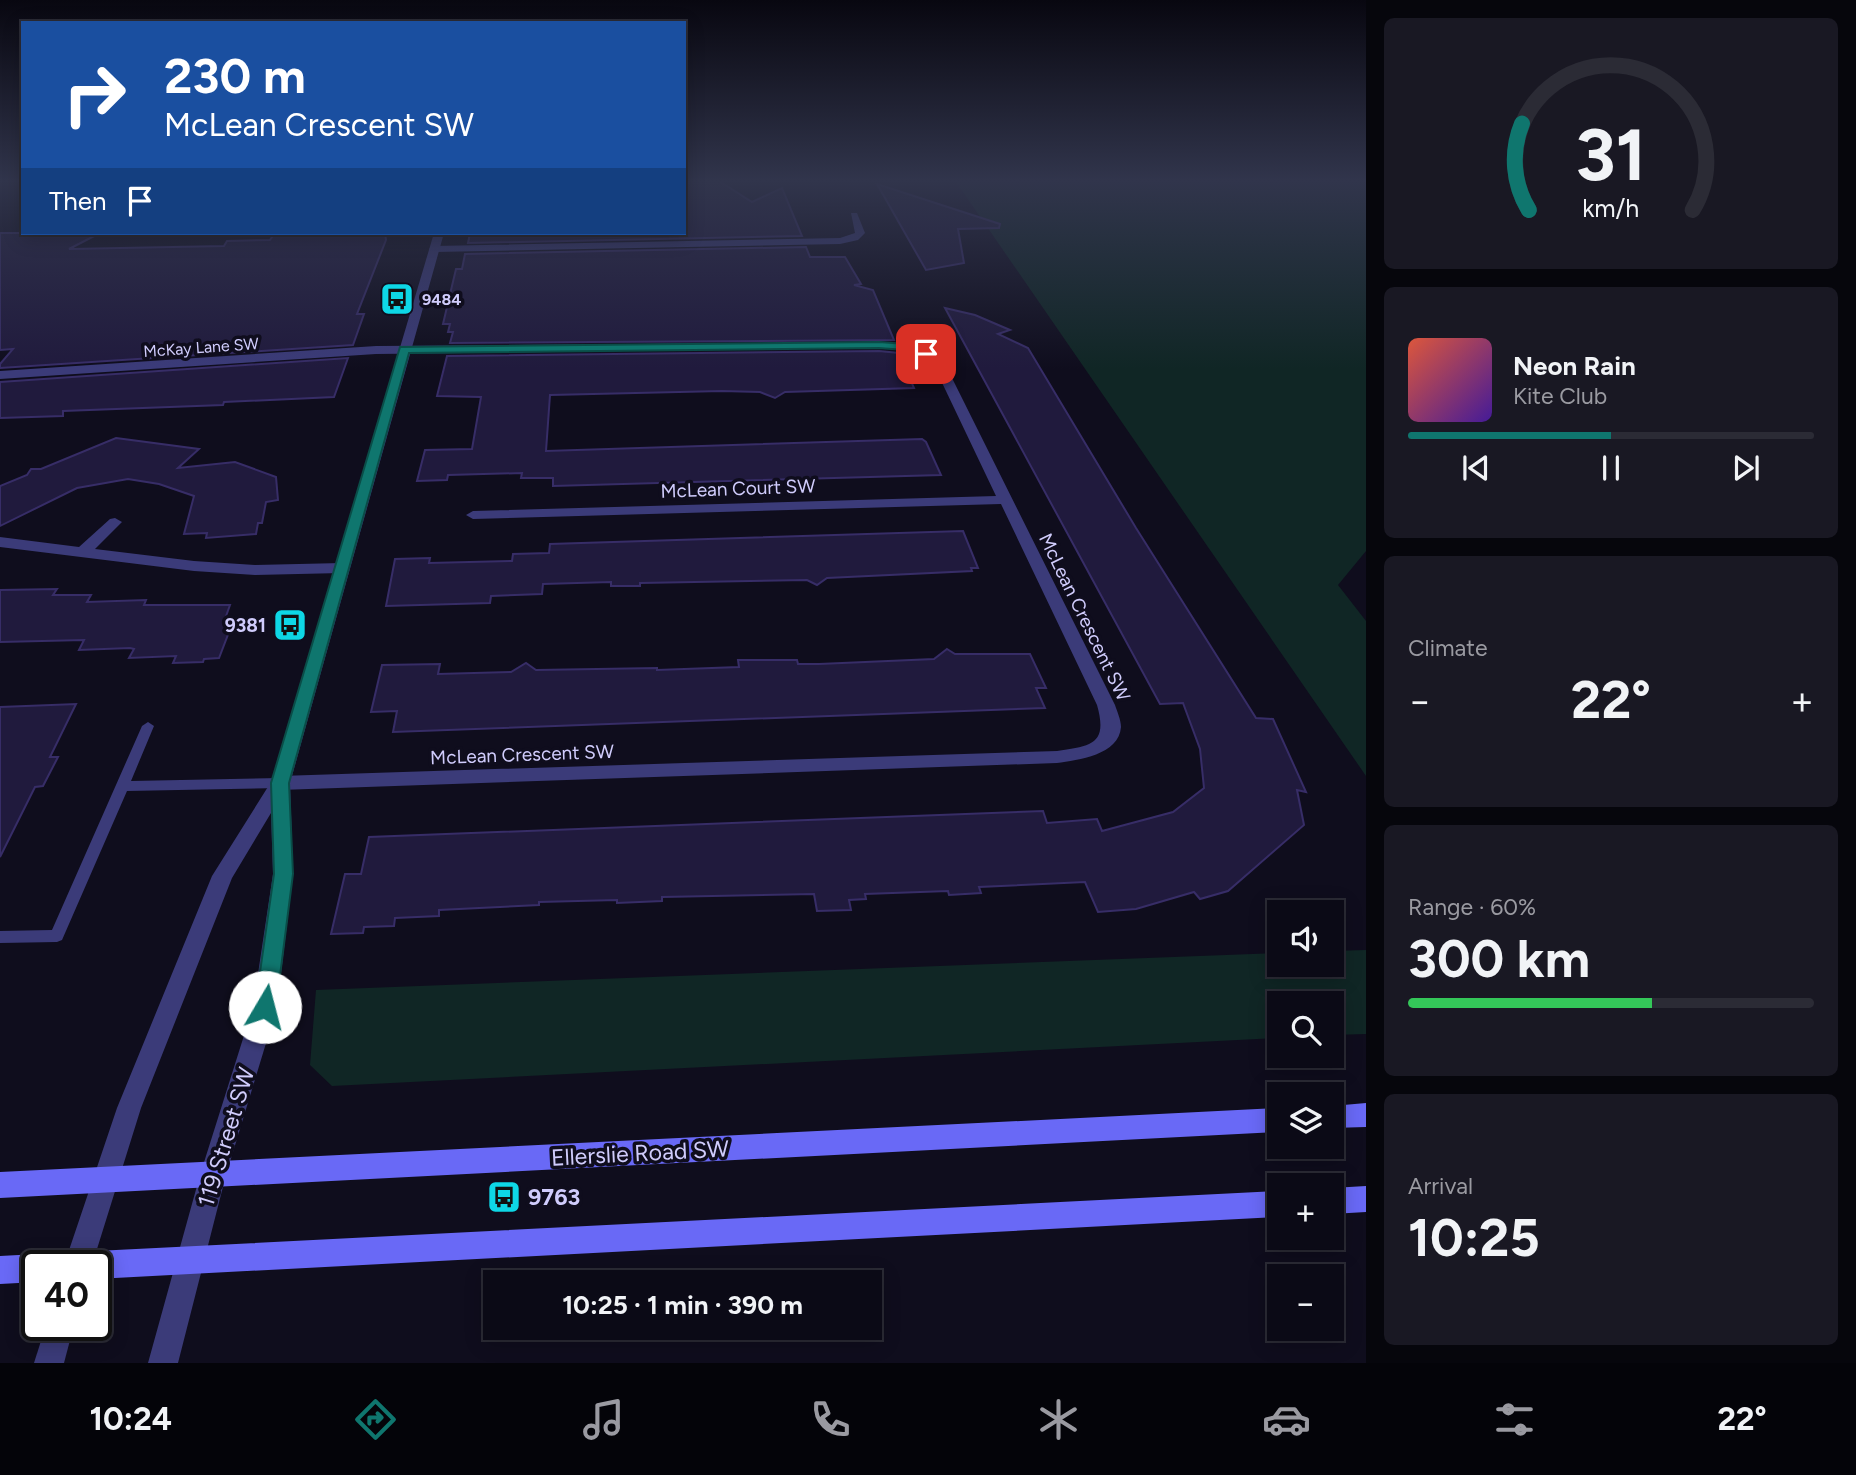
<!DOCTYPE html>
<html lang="en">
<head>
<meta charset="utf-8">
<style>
  :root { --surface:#0b0a16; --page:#191823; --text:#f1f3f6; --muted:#9a9aa1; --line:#2b2b35; --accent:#0f766e }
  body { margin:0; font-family:Figtree,sans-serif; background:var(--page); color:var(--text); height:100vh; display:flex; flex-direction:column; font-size:26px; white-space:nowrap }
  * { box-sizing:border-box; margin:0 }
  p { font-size:23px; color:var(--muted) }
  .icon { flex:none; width:38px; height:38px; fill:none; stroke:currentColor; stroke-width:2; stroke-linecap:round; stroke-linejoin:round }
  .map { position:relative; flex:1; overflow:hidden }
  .drawer { display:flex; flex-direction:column; gap:18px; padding:18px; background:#06060c; width:490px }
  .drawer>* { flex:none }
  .top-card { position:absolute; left:21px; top:21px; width:665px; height:214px; border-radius:0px; box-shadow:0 4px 18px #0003,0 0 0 2px var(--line); background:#1a4fa0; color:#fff; overflow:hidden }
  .buttons { position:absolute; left:1267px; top:900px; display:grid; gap:14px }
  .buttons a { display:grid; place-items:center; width:77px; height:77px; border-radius:0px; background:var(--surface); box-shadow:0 4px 18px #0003,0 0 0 2px var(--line); font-size:35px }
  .speed { position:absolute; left:21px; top:1250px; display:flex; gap:14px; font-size:35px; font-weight:700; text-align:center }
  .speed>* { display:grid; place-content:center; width:91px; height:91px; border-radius:50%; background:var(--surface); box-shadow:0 4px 18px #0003,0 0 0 2px var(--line); line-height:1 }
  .speed .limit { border:4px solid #111; border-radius:10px; background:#fff; color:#111 }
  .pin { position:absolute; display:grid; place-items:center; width:60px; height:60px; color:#fff; margin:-30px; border-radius:14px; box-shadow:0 4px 10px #0006 }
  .me { position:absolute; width:77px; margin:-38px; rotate:8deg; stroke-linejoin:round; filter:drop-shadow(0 0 5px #0008) }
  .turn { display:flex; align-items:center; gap:24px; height:147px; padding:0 28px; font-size:32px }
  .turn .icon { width:91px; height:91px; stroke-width:2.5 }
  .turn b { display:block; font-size:49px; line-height:60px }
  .then { display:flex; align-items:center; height:66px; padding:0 28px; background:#0003; gap:14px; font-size:26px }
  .big { font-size:52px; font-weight:700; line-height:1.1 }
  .drawer .card { flex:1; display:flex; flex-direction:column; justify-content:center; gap:10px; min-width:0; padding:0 24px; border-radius:10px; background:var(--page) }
  .drawer .dial { align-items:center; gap:0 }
  .dial svg { height:182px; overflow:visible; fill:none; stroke:var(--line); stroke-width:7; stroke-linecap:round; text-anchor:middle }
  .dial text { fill:var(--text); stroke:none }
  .song { display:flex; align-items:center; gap:21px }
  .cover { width:84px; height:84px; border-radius:10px; background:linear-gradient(135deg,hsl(10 70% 55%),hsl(260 70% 35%)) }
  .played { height:7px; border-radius:4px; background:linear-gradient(90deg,var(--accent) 50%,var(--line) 50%) }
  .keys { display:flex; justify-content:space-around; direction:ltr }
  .heat { display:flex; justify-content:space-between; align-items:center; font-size:38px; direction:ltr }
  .charge { height:10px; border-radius:5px; background:linear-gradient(90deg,#34c759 60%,var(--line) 0) }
  .trip { position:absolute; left:483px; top:1270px; width:399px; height:70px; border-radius:0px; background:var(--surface); box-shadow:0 4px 18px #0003,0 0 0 2px var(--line); font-weight:700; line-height:70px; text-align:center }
  .menu { display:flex; height:112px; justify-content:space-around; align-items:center; background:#040409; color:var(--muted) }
  .menu .icon { width:49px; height:49px }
  .menu .selected { color:var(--accent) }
  .menu b { font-size:32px; color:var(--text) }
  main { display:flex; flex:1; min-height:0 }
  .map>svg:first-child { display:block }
  .green { fill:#102625 }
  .building { fill:#201a3d; stroke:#372d67; stroke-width:2 }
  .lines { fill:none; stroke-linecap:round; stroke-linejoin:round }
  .service { fill:#3b3b79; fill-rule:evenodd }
  .minor { fill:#3b3b79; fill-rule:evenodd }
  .tertiary { fill:#3b3b79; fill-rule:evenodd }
  .secondary { fill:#6969f6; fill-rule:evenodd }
  .route { fill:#0f766e; stroke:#0a4d48; stroke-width:2 }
  .labels { text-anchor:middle; stroke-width:7; stroke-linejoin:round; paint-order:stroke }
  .far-poi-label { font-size:16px; font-weight:bold; fill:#d0ccfc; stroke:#0f0d1d; text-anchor:start }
  .far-street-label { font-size:16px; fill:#d0ccfc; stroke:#0f0d1d }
  .street-label { font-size:19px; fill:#d0ccfc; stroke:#0f0d1d }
  .poi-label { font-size:19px; font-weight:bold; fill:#d0ccfc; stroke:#0f0d1d; text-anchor:end }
  .near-street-label { font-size:23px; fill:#d0ccfc; stroke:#0f0d1d }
  .near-poi-label { font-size:23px; font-weight:bold; fill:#d0ccfc; stroke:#0f0d1d; text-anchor:start }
</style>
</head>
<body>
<main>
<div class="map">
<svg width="1366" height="1363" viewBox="0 0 1366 1363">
  <rect width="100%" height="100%" fill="#0f0d1d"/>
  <g class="green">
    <path d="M 954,179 L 1366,179 L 1366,551 L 1338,585 L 1366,621 L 1366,776 Z"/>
    <path d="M 1366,950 L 1366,1034 L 1332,1035 L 1332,1003 L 1279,1003 L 1279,1038 L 332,1086 L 310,1065 L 316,990 L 1279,953 L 1279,964 L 1332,964 L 1332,951 Z"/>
  </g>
  <g class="building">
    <path d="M 684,179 L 716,179 L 752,202 L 782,188 L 802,236 L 468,243 L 470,233 L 684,233 Z"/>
    <path d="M 877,184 L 1000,224 L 999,228 L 958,229 L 964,263 L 926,270 Z"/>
    <path d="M 0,233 L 100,233 L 69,249 L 224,246 L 227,241 L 270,240 L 274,234 L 385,233 L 386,240 L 357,314 L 364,314 L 353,345 L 0,368 L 0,364 L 13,349 L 0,350 Z"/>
    <path d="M 806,247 L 810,257 L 845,257 L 861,284 L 854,285 L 873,290 L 894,340 L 450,343 L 453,332 L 448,332 L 450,324 L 443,324 L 456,269 L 462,269 L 465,254 Z"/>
    <path d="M 945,308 L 975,315 L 1010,330 L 998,334 L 1028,348 L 1136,528 L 1256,718 L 1273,719 L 1306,792 L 1297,790 L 1304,825 L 1228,891 L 1200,899 L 1194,892 L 1136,909 L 1098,912 L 1085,882 L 979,887 L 981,893 L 949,895 L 948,891 L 865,894 L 866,899 L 849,900 L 851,910 L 817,911 L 814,894 L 662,897 L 662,901 L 617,903 L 617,900 L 539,902 L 539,905 L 439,910 L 439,916 L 395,918 L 394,926 L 364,927 L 363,933 L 331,934 L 345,874 L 361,874 L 369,837 L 1043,811 L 1047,823 L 1097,819 L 1102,831 L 1173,812 L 1204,788 L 1200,749 L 1183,703 L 1160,704 Z"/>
    <path d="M 879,351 L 899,353 L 914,388 L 785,392 L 775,398 L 760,392 L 722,391 L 550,395 L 546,451 L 922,439 L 926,442 L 941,475 L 553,486 L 553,478 L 521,478 L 522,473 L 448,475 L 447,480 L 417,481 L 425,450 L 472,449 L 481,397 L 437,396 L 447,356 Z"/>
    <path d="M 348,358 L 334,397 L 224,402 L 223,405 L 63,411 L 63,416 L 0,418 L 0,382 Z"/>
    <path d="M 116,438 L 199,449 L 178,468 L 235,462 L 276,477 L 278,500 L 266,502 L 262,523 L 258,523 L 256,534 L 206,538 L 207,533 L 184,534 L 194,496 L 159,484 L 128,479 L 77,488 L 0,526 L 0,486 L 27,475 L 31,469 L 41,469 Z"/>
    <path d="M 963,531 L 978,568 L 971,568 L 972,571 L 827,578 L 817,585 L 807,580 L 640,583 L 640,586 L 611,586 L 611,582 L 543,584 L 542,594 L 491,596 L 490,603 L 386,606 L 395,559 L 430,558 L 429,563 L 512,561 L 513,554 L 549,553 L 550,544 Z"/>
    <path d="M 57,589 L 53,595 L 91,595 L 87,602 L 146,600 L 144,605 L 230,605 L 225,619 L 234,619 L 219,658 L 204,659 L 203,662 L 173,663 L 176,656 L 129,658 L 134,649 L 130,648 L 79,650 L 84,640 L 0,642 L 0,590 Z"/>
    <path d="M 947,649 L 955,654 L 1030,654 L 1046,688 L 1036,688 L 1045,708 L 393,732 L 397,711 L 371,712 L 382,665 L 440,664 L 438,674 L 511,672 L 526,663 L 536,670 L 657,668 L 657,670 L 739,667 L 738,660 L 797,660 L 798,664 L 819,664 L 934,659 Z"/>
    <path d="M 76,704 L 50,757 L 58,757 L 43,786 L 35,787 L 0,857 L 0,707 Z"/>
  </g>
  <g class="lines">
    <path class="service" d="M 148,722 L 154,726 L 131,781 L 280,778 L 285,780 L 287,783 L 285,786 L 280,788 L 127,791 L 62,940 L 57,942 L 0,943 L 0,931 L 52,930 L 142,726 Z"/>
    <g class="minor">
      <path d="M 851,213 L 857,213 L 865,233 L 858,240 L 840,244 L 434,252 L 429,249 L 434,246 L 840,238 L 855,233 Z"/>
      <path d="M 879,342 C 904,342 929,346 946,366 L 1115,705 C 1117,711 1121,720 1121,727 C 1119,755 1078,760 1057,763 L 280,790 L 273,788 L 270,783 L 273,778 L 280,776 L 1057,751 C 1092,746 1108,744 1097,705 L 1001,504 L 473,519 L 466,515 L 473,511 L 996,496 L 935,368 C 919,352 901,349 879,348 L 376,354 L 0,379 L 0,371 L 376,346 Z"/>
      <path d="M 115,518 L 122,522 L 95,549 L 194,561 L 255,565 L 342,563 L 350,568 L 342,573 L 255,575 L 194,571 L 0,547 L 0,537 L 79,547 L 110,519 Z"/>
    </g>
    <g class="tertiary">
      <path d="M 434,233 L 444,233 L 290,783 L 293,874 L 277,1007 L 226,1175 L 178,1363 L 148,1363 L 200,1175 L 253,1007 L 273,874 L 271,813 L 232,878 L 141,1108 L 92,1265 L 64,1265 L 117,1108 L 212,876 L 271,782 Z"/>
      <path d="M 46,1325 L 74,1325 L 64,1363 L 34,1363 Z"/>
    </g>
    <g class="secondary">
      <path d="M 1366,1103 L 1366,1127 L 1332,1128 L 1332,1106 Z"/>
      <path d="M 1279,1108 L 1279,1132 L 0,1198 L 0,1172 Z"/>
      <path d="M 1366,1186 L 1366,1212 L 1332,1214 L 1332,1188 Z"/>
      <path d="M 1279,1191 L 1279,1217 L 96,1279 L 96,1265 L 82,1265 L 86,1255 L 96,1251 Z"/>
      <path d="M 37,1254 L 47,1258 L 50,1265 L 37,1265 L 37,1282 L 0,1284 L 0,1256 Z"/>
    </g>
  </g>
  <linearGradient id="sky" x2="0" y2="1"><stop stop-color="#080710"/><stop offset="0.49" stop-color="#31354c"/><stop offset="1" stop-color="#31354c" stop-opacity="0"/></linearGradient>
  <rect width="1366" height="369" fill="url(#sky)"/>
  <path class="route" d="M 879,342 L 906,344 L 932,354 L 926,357 L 905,350 L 879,348 L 409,353 L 289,783 L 293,874 L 276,1007 L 273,1013 L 265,1016 L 258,1013 L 255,1007 L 274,874 L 271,783 L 400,347 Z"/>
  <defs>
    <symbol id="bus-square" viewBox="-11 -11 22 22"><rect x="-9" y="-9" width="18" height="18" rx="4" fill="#0ed7e6" stroke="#0f0d1d"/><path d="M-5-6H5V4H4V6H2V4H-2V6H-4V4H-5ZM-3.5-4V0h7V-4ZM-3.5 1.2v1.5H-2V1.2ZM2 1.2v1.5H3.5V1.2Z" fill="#111"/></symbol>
  </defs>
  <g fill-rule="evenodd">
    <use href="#bus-square" x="378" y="280" width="38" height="38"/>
    <use href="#bus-square" x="271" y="606" width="38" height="38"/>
    <use href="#bus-square" x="485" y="1178" width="38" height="38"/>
  </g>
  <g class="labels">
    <g class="far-poi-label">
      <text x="422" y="305">9484</text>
    </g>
    <g class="far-street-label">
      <text transform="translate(201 347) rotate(-4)" y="6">McKay Lane SW</text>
    </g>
    <g class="street-label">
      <text transform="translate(738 488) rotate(-2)" y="7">McLean Court SW</text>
      <text transform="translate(1085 617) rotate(64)" y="7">McLean Crescent SW</text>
      <text transform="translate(522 754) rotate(-2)" y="7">McLean Crescent SW</text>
    </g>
    <g class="poi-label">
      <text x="266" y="632">9381</text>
    </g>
    <g class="near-street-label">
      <text transform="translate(226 1137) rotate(-73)" y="8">119 Street SW</text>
      <text transform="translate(640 1153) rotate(-3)" y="8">Ellerslie Road SW</text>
    </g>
    <g class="near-poi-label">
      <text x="528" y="1205">9763</text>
    </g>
  </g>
</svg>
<div class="buttons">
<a><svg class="icon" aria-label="sound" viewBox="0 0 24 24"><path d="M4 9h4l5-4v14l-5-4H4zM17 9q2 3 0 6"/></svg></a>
<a><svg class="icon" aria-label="search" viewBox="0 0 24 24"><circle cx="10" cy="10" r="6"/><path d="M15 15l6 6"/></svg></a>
<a><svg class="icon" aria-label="layers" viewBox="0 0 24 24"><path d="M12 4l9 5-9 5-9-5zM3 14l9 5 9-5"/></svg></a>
<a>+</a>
<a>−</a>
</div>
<div class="speed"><div class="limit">40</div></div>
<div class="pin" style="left:926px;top:354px;background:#d93025"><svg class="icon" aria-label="arrive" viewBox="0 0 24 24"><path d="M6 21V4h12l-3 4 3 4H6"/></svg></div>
<svg class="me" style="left:265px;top:1007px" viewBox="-20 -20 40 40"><circle r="19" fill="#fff"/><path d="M0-13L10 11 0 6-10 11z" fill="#0f766e"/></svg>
<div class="trip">10:25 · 1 min · 390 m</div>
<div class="top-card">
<div class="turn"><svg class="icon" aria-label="right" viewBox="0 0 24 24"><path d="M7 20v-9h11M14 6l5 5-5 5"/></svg><div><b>230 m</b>McLean Crescent SW</div></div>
<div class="then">Then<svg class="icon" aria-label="arrive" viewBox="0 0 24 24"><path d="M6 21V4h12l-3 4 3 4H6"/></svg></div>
</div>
</div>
<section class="drawer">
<div class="card dial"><svg viewBox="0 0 100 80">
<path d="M14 69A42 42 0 1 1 86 69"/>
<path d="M14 69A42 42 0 0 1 11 31" stroke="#0f766e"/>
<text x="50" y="56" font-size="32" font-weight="700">31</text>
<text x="50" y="72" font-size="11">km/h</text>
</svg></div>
<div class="card">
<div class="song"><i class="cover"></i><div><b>Neon Rain</b><p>Kite Club</p></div></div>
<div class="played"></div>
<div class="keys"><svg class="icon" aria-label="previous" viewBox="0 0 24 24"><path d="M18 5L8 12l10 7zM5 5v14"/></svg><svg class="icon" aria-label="pause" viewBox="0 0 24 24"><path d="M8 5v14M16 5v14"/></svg><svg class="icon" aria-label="next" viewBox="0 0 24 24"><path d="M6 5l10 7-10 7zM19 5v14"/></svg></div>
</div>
<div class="card"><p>Climate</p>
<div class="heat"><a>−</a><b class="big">22°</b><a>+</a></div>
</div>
<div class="card"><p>Range · 60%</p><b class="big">300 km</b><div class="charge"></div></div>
<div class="card"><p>Arrival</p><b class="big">10:25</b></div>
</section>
</main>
<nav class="menu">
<b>10:24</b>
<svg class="icon selected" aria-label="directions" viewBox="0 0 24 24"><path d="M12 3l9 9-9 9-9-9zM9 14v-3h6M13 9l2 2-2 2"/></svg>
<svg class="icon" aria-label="music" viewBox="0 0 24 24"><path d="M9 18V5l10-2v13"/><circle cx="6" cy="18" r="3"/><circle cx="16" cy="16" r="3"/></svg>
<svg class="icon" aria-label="phone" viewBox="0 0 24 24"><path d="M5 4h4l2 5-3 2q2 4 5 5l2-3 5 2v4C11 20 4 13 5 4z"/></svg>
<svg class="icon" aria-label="climate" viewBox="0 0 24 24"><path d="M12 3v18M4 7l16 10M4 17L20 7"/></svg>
<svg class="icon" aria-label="car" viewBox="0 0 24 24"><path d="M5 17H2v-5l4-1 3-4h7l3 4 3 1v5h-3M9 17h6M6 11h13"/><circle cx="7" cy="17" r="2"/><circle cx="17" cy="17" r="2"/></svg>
<svg class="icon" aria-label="filters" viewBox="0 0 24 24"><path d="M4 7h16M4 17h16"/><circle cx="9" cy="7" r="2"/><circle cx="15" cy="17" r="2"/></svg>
<b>22°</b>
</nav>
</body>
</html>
